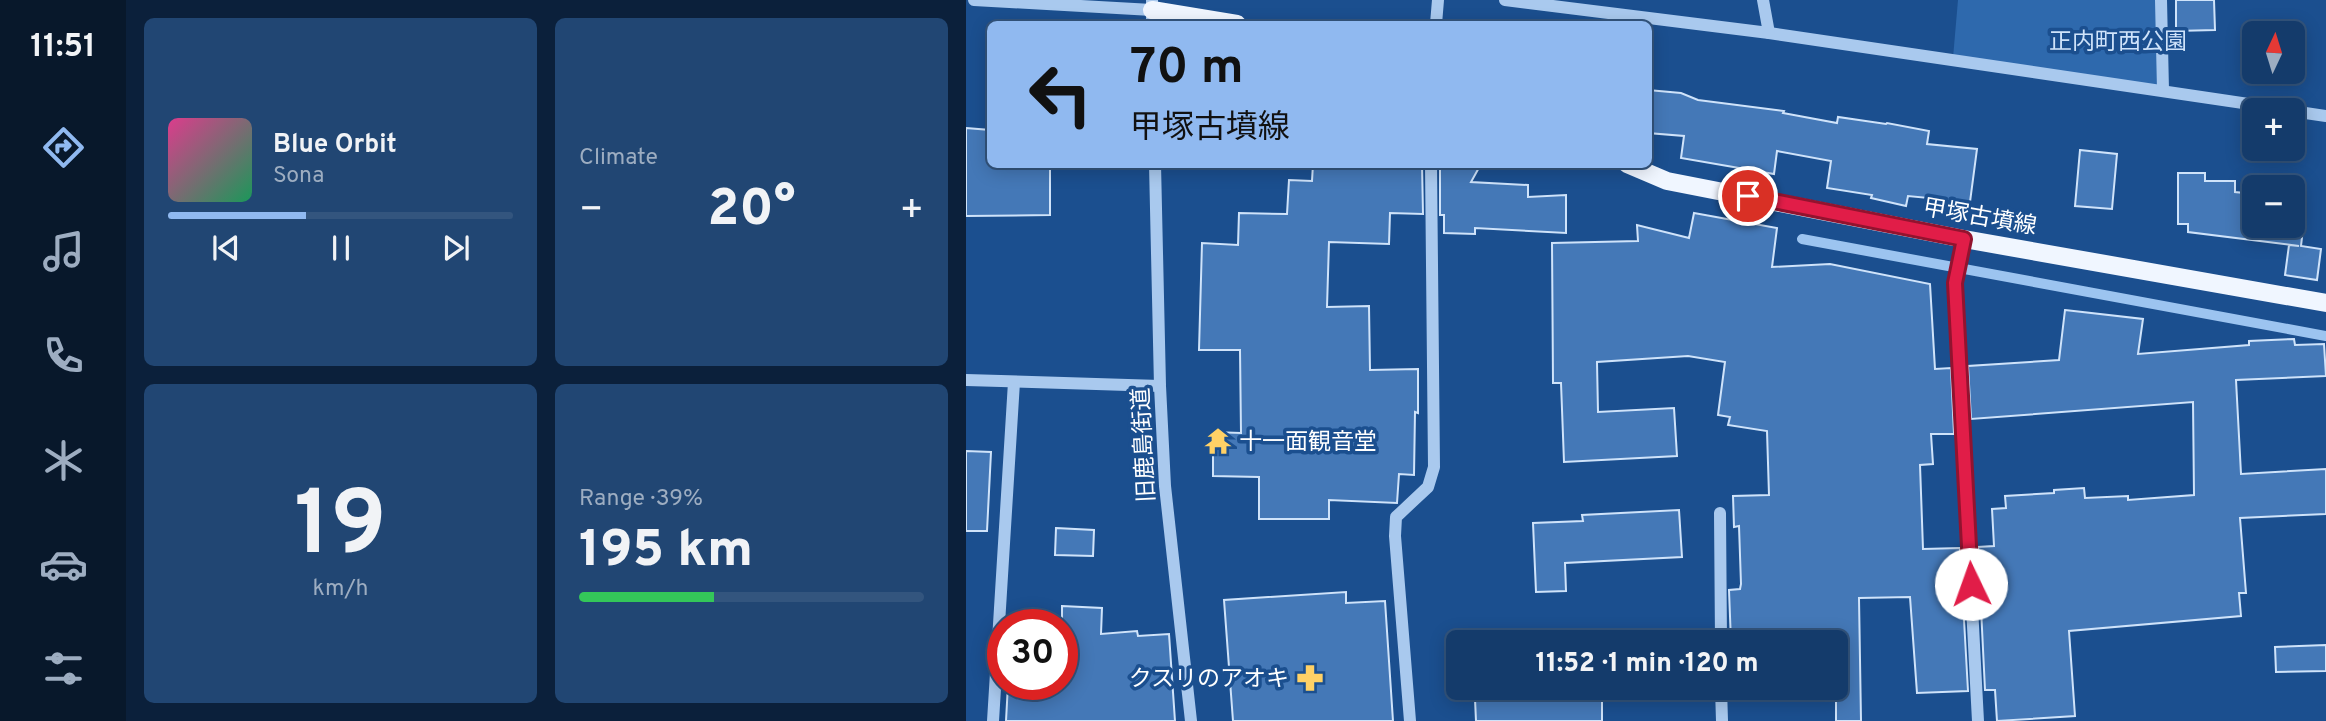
<!DOCTYPE html>
<html lang="en">
<head>
<meta charset="utf-8">
<style>
  :root { --surface:#143b6b; --page:#214673; --text:#f1f3f6; --muted:#9dadc1; --line:#33557e; --accent:#90b9f0 }
  body { margin:0; font-family:Overpass,"Noto Sans JP",sans-serif; background:var(--page); color:var(--text); height:100vh; display:flex; flex-direction:column; font-size:26px; white-space:nowrap }
  * { box-sizing:border-box; margin:0 }
  p { font-size:23px; color:var(--muted) }
  .icon { flex:none; width:38px; height:38px; fill:none; stroke:currentColor; stroke-width:2; stroke-linecap:round; stroke-linejoin:round }
  .map { position:relative; flex:1; overflow:hidden }
  .details { display:flex; flex-direction:column; gap:18px; padding:18px; background:#0b203b; width:840px }
  .details>* { flex:none }
  .top-card { position:absolute; left:21px; top:21px; width:665px; height:147px; border-radius:10px; box-shadow:0 4px 18px #0003,0 0 0 2px var(--line); background:#90b9f0; color:#111; overflow:hidden }
  .needle { width:46px; rotate:4deg }
  .tools { position:absolute; left:1276px; top:21px; display:grid; gap:14px }
  .tools a { display:grid; place-items:center; width:63px; height:63px; border-radius:10px; background:var(--surface); box-shadow:0 4px 18px #0003,0 0 0 2px var(--line); font-size:35px }
  .speed { position:absolute; left:21px; top:609px; display:flex; gap:14px; font-size:35px; font-weight:700; text-align:center }
  .speed>* { display:grid; place-content:center; width:91px; height:91px; border-radius:50%; background:var(--surface); box-shadow:0 4px 18px #0003,0 0 0 2px var(--line); line-height:1 }
  .speed .limit { border:10px solid #d22; background:#fff; color:#111 }
  .pin { position:absolute; display:grid; place-items:center; width:60px; height:60px; color:#fff; margin:-30px; border:4px solid #fff; border-radius:50%; box-shadow:0 2px 7px #0007 }
  .me { position:absolute; width:77px; margin:-38px; rotate:357deg; stroke-linejoin:round; filter:drop-shadow(0 0 5px #0008) }
  .turn { display:flex; align-items:center; gap:24px; height:147px; padding:0 28px; font-size:32px }
  .turn .icon { width:91px; height:91px; stroke-width:2.5 }
  .turn b { display:block; font-size:49px; line-height:60px }
  .big { font-size:52px; font-weight:800; line-height:1.1 }
  .details .card { flex:1; display:flex; flex-direction:column; justify-content:center; gap:10px; min-width:0; padding:0 24px; border-radius:10px; background:var(--page) }
  .details .dial { align-items:center; gap:0 }
  .dial b { font-size:91px; line-height:1 }
  .song { display:flex; align-items:center; gap:21px }
  .cover { width:84px; height:84px; border-radius:10px; background:linear-gradient(135deg,hsl(330 70% 55%),hsl(150 70% 35%)) }
  .played { height:7px; border-radius:4px; background:linear-gradient(90deg,var(--accent) 40%,var(--line) 40%) }
  .keys { display:flex; justify-content:space-around; direction:ltr }
  .heat { display:flex; justify-content:space-between; align-items:center; font-size:38px; direction:ltr }
  .charge { height:10px; border-radius:5px; background:linear-gradient(90deg,#34c759 39%,var(--line) 0) }
  .details .tiles { flex:1; display:grid; gap:18px; grid-template-columns:repeat(2,1fr) }
  .trip { position:absolute; left:480px; top:630px; width:402px; height:70px; border-radius:10px; background:var(--surface); box-shadow:0 4px 18px #0003,0 0 0 2px var(--line); font-weight:800; line-height:70px; text-align:center }
  main { display:flex; flex:1; min-height:0 }
  .dock { display:flex; flex-direction:column; width:126px; justify-content:space-around; align-items:center; background:#08182b; color:var(--muted) }
  .dock .icon { width:49px; height:49px }
  .dock .on { color:var(--accent) }
  .dock b { font-size:32px; color:var(--text) }
  .map>svg:first-child { display:block }
  .green { fill:#2e69ad }
  .lines { fill:none; stroke-linecap:round; stroke-linejoin:round }
  .stream { stroke:#9cc4f0; stroke-width:10 }
  .building { fill:#4478b7; stroke:#cfe3fa; stroke-width:2 }
  .minor { stroke:#a9c9ee; stroke-width:12 }
  .major { stroke:#f0f6ff; stroke-width:18 }
  .route-casing { stroke:#92132f; stroke-width:18 }
  .route { stroke:#e11d48; stroke-width:12 }
  .labels { text-anchor:middle; stroke-width:7; stroke-linejoin:round; paint-order:stroke }
  .park-label { font-size:23px; fill:#cfe3fa; stroke:#1b4f8f }
  .street-label { font-size:23px; fill:#fff; stroke:#1b4f8f }
  .poi-label { font-size:23px; fill:#fff; stroke:#1b4f8f; text-anchor:start }
</style>
</head>
<body>
<main>
<nav class="dock">
<b>11:51</b>
<svg class="icon on" aria-label="directions" viewBox="0 0 24 24"><path d="M12 3l9 9-9 9-9-9zM9 14v-3h6M13 9l2 2-2 2"/></svg>
<svg class="icon" aria-label="music" viewBox="0 0 24 24"><path d="M9 18V5l10-2v13"/><circle cx="6" cy="18" r="3"/><circle cx="16" cy="16" r="3"/></svg>
<svg class="icon" aria-label="phone" viewBox="0 0 24 24"><path d="M5 4h4l2 5-3 2q2 4 5 5l2-3 5 2v4C11 20 4 13 5 4z"/></svg>
<svg class="icon" aria-label="climate" viewBox="0 0 24 24"><path d="M12 3v18M4 7l16 10M4 17L20 7"/></svg>
<svg class="icon" aria-label="car" viewBox="0 0 24 24"><path d="M5 17H2v-5l4-1 3-4h7l3 4 3 1v5h-3M9 17h6M6 11h13"/><circle cx="7" cy="17" r="2"/><circle cx="17" cy="17" r="2"/></svg>
<svg class="icon" aria-label="filters" viewBox="0 0 24 24"><path d="M4 7h16M4 17h16"/><circle cx="9" cy="7" r="2"/><circle cx="15" cy="17" r="2"/></svg>
</nav>
<section class="details">
<div class="tiles">
<div class="card">
<div class="song"><i class="cover"></i><div><b>Blue Orbit</b><p>Sona</p></div></div>
<div class="played"></div>
<div class="keys"><svg class="icon" aria-label="previous" viewBox="0 0 24 24"><path d="M18 5L8 12l10 7zM5 5v14"/></svg><svg class="icon" aria-label="pause" viewBox="0 0 24 24"><path d="M8 5v14M16 5v14"/></svg><svg class="icon" aria-label="next" viewBox="0 0 24 24"><path d="M6 5l10 7-10 7zM19 5v14"/></svg></div>
</div>
<div class="card"><p>Climate</p>
<div class="heat"><a>−</a><b class="big">20°</b><a>+</a></div>
</div>
<div class="card dial"><b>19</b><p>km/h</p></div>
<div class="card"><p>Range · 39%</p><b class="big">195 km</b><div class="charge"></div></div>
</div>
</section>
<div class="map">
<svg width="1360" height="721" viewBox="0 0 1360 721">
  <rect width="100%" height="100%" fill="#1b4f8f"/>
  <path class="green" d="M 992,0 L 1191,0 L 1194,88 L 987,58 Z"/>
  <g class="lines">
    <path class="stream" d="M 836,239 L 1360,336"/>
  </g>
  <g class="building">
    <path d="M 1210,0 L 1248,0 L 1249,30 L 1210,31 Z"/>
    <path d="M 682,90 L 715,93 L 732,100 L 818,111 L 817,113 L 871,123 L 872,117 L 920,124 L 921,123 L 963,131 L 961,144 L 1011,149 L 1004,202 L 942,196 L 940,206 L 905,198 L 906,195 L 861,188 L 865,161 L 811,151 L 808,174 L 715,158 L 718,136 L 682,133 Z"/>
    <path d="M 0,128 L 24,130 L 24,164 L 84,164 L 84,215 L 0,216 Z"/>
    <path d="M 1114,150 L 1151,154 L 1146,209 L 1109,206 Z"/>
    <path d="M 347,164 L 456,164 L 457,214 L 424,213 L 423,244 L 363,242 L 361,307 L 403,306 L 404,370 L 452,369 L 452,413 L 449,412 L 448,475 L 433,474 L 431,503 L 363,500 L 363,519 L 293,519 L 293,477 L 247,476 L 247,432 L 275,433 L 274,350 L 233,350 L 236,243 L 272,245 L 273,213 L 321,214 L 323,180 L 346,181 Z"/>
    <path d="M 474,164 L 515,164 L 505,182 L 562,185 L 562,197 L 600,195 L 600,233 L 509,228 L 509,234 L 478,233 L 478,215 L 474,215 Z"/>
    <path d="M 1212,173 L 1239,173 L 1239,181 L 1269,181 L 1269,192 L 1288,194 L 1288,226 L 1326,226 L 1326,218 L 1338,220 L 1335,246 L 1355,249 L 1351,280 L 1319,275 L 1323,245 L 1333,246 L 1222,232 L 1222,224 L 1212,224 Z"/>
    <path d="M 728,213 L 811,228 L 806,267 L 864,264 L 964,284 L 969,369 L 985,368 L 988,434 L 965,434 L 967,464 L 954,465 L 957,549 L 994,548 L 1002,691 L 951,693 L 944,597 L 893,598 L 895,721 L 870,721 L 870,642 L 765,642 L 763,590 L 774,589 L 775,584 L 773,526 L 768,527 L 767,496 L 803,495 L 801,431 L 762,425 L 764,417 L 752,415 L 759,362 L 722,356 L 631,362 L 632,412 L 708,408 L 711,456 L 598,462 L 595,383 L 587,383 L 586,243 L 672,241 L 671,225 L 723,238 Z"/>
    <path d="M 1099,310 L 1177,319 L 1172,354 L 1283,345 L 1283,341 L 1328,339 L 1329,345 L 1358,344 L 1360,376 L 1270,380 L 1275,474 L 1360,469 L 1360,514 L 1274,518 L 1280,593 L 1273,593 L 1275,616 L 1103,631 L 1109,716 L 1031,721 L 1029,690 L 1019,690 L 1012,547 L 1028,546 L 1026,509 L 1040,508 L 1039,496 L 1088,493 L 1088,490 L 1118,488 L 1119,498 L 1162,496 L 1162,500 L 1228,495 L 1227,402 L 1005,419 L 1002,366 L 1093,360 Z"/>
    <path d="M 0,451 L 25,452 L 21,531 L 0,531 Z"/>
    <path d="M 713,510 L 716,557 L 599,563 L 600,591 L 570,592 L 567,523 L 617,521 L 616,515 Z"/>
    <path d="M 90,528 L 128,530 L 127,556 L 89,555 Z"/>
    <path d="M 380,592 L 380,603 L 419,601 L 427,721 L 267,721 L 258,600 Z"/>
    <path d="M 96,606 L 136,608 L 135,634 L 171,631 L 172,636 L 203,634 L 209,721 L 40,721 L 42,684 L 96,684 Z"/>
    <path d="M 1360,645 L 1360,671 L 1310,672 L 1309,647 Z"/>
    <path d="M 567,688 L 636,691 L 636,721 L 510,721 L 509,699 L 568,697 Z"/>
  </g>
  <g class="lines">
    <g class="minor">
      <path d="M 8,0 L 186,10"/>
      <path d="M 539,0 L 803,33 L 1324,110"/>
      <path d="M 797,0 L 803,33"/>
      <path d="M 1195,0 L 1197,90"/>
      <path d="M 186,24 L 186,0"/>
      <path d="M 470,24 L 472,0"/>
      <path d="M 1326,111 L 1360,116"/>
      <path d="M 189,164 L 194,386 L 199,486 L 225,721"/>
      <path d="M 998,239 L 989,283 L 1012,721"/>
      <path d="M 0,380 L 194,386"/>
      <path d="M 754,513 L 755,642"/>
      <path d="M 755,688 L 756,721"/>
      <path d="M 27,721 L 48,382"/>
      <path d="M 444,721 L 429,536 L 430,517 L 462,487 L 468,467 L 465,164"/>
    </g>
    <g class="major">
      <path d="M 186,10 L 271,24"/>
      <path d="M 661,164 L 701,181 L 998,239 L 1360,303"/>
    </g>
  </g>
  <g class="lines">
    <defs>
      <path id="route" d="M 782,196 L 998,239 L 989,283 L 1005,584"/>
    </defs>
    <use href="#route" class="route-casing"/>
    <use href="#route" class="route"/>
  </g>
  <defs>
    <symbol id="temple-bare" viewBox="-9 -9 18 18"><path d="M0-6L5-2H3V0L6.5 2.5H4V6H1.5V3h-3V6H-4V2.5H-6.5L-3 0V-2H-5Z" fill="#ffd166" stroke="#1b4f8f" stroke-width="2.5" paint-order="stroke"/></symbol>
    <symbol id="pharmacy-bare" viewBox="-9 -9 18 18"><path d="M-2-6h4v4h4v4h-4v4h-4v-4h-4v-4h4Z" fill="#ffd166" stroke="#1b4f8f" stroke-width="2.5" paint-order="stroke"/></symbol>
  </defs>
  <g fill-rule="evenodd">
    <use href="#temple-bare" x="233" y="422" width="38" height="38"/>
    <use href="#pharmacy-bare" x="325" y="659" width="38" height="38"/>
  </g>
  <g class="labels">
    <g class="park-label">
      <text x="1152" y="49">正内町西公園</text>
    </g>
    <g class="street-label">
      <text transform="translate(1014 216) rotate(10)" y="8">甲塚古墳線</text>
      <text transform="translate(177 445) rotate(-93)" y="8">旧鹿島街道</text>
    </g>
    <g class="poi-label">
      <text x="273" y="449">十一面観音堂</text>
      <text x="323" y="686" text-anchor="end">クスリのアオキ</text>
    </g>
  </g>
</svg>
<div class="tools">
<a><svg class="needle" viewBox="-14 -14 28 28"><path d="M0-13l5 13h-10z" fill="#e53935"/><path d="M0 13l5-13h-10z" fill="#9dadc1"/></svg></a>
<a>+</a>
<a>−</a>
</div>
<div class="speed"><div class="limit">30</div></div>
<div class="pin" style="left:782px;top:196px;background:#d93025"><svg class="icon" aria-label="arrive" viewBox="0 0 24 24"><path d="M6 21V4h12l-3 4 3 4H6"/></svg></div>
<svg class="me" style="left:1005px;top:584px" viewBox="-20 -20 40 40"><circle r="19" fill="#fff"/><path d="M0-13L10 11 0 6-10 11z" fill="#e11d48"/></svg>
<div class="trip">11:52 · 1 min · 120 m</div>
<div class="top-card">
<div class="turn"><svg class="icon" aria-label="left" viewBox="0 0 24 24"><path d="M17 20v-9H6M10 6l-5 5 5 5"/></svg><div><b>70 m</b>甲塚古墳線</div></div>
</div>
</div>
</main>
</body>
</html>
